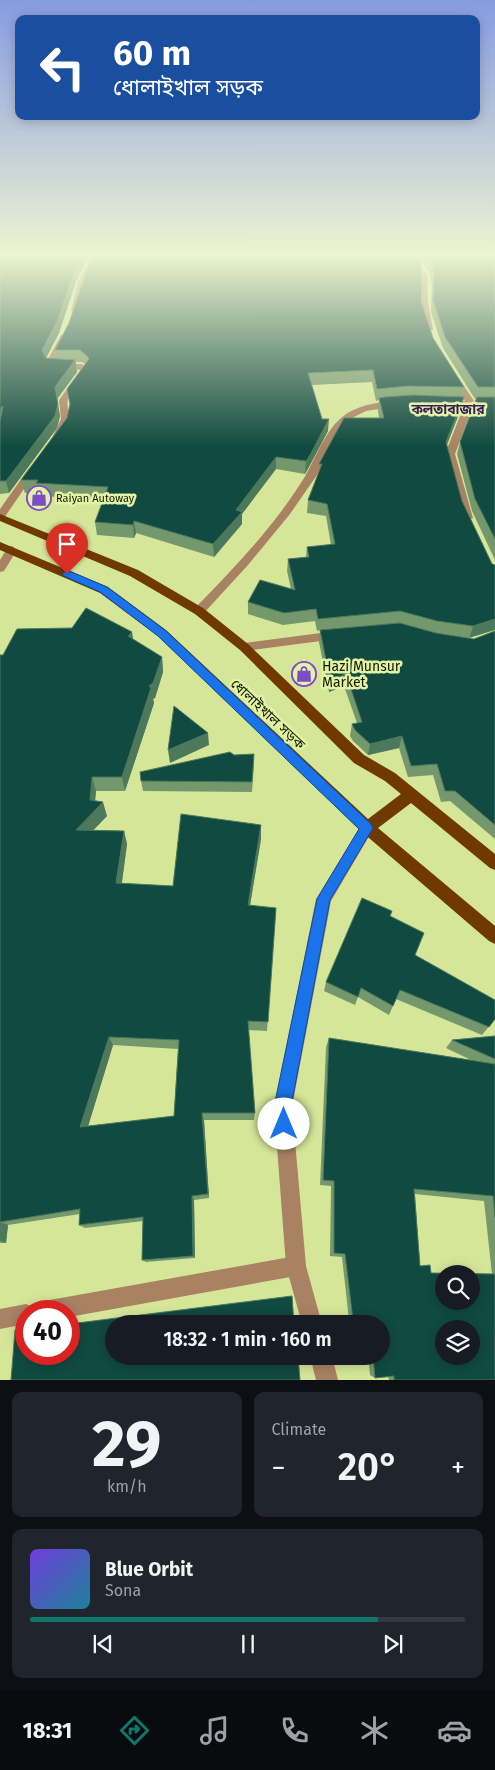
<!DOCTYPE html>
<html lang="en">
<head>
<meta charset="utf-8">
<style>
  :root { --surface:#171b24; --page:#20242c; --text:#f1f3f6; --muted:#9ea1a6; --line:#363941; --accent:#0f766e }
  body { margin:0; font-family:"Fira Sans","Noto Sans Bengali",sans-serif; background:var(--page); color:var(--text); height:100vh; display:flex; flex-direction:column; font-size:19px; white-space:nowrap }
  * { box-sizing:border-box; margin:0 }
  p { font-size:16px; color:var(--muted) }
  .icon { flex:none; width:28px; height:28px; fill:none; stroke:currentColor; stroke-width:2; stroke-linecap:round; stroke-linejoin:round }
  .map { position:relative; height:1380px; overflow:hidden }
  .side { display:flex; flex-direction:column; gap:12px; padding:12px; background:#0d0f14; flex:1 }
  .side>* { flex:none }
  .hud { position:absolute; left:15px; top:15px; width:465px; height:105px; border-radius:10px; box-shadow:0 2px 12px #0003; background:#1a4fa0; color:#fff; overflow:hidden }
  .tools { position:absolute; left:435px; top:1265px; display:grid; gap:10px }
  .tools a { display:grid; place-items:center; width:45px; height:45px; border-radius:50%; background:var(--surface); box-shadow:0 2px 12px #0003; font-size:25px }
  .speed { position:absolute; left:15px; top:1300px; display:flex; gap:10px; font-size:25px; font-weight:700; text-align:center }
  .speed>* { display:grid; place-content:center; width:65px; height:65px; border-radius:50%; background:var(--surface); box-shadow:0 2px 12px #0003; line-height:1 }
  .speed .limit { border:8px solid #d22; background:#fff; color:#111 }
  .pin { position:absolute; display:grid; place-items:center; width:42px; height:42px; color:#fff; margin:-51px -21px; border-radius:50% 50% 50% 0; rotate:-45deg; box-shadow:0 0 5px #0007 }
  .pin .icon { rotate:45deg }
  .me { position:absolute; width:55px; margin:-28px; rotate:0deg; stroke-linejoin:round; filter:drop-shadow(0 0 4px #0008) }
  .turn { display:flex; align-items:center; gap:18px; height:105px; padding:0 15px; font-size:22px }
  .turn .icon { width:65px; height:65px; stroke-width:2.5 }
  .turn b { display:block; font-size:35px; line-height:42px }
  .big { font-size:38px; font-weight:600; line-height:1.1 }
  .side .widget { flex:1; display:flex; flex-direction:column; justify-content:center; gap:8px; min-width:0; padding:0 18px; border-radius:10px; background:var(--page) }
  .side .dial { align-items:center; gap:0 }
  .dial b { font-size:65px; line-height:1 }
  .song { display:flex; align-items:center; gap:15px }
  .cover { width:60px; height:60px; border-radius:8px; background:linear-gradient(135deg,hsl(260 70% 55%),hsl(190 70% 35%)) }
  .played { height:5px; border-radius:2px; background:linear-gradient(90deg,var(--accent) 80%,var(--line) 80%) }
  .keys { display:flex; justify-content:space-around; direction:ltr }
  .heat { display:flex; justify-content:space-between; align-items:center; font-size:28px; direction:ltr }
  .side .tiles { flex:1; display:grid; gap:12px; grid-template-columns:1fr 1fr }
  .widget:last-child { grid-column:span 2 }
  .trip { position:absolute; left:105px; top:1315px; width:285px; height:50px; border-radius:25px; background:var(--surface); box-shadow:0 2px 12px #0003; font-weight:600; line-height:50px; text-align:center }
  .menu { display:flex; height:80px; justify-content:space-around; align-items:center; background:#090b0e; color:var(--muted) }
  .menu .icon { width:35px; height:35px }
  .menu .active { color:var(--accent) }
  .menu b { font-size:22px; color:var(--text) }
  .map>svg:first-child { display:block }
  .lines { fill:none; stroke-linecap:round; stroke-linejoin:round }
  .minor { fill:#a98264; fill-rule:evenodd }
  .tertiary { fill:#a98264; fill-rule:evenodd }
  .primary { fill:#6f3900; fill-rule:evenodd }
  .wall { fill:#74986c; fill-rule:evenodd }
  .shaded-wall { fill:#4c795b }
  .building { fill:#114a40; stroke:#4c795b; fill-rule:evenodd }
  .route { fill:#1a73e8; stroke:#114b97 }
  .labels { text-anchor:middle; stroke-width:5; stroke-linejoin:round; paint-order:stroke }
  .far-poi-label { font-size:11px; fill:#161b00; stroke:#e3f3a6; text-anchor:start }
  .far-quarter-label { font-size:14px; font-weight:bold; fill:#361f59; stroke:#e3f3a6 }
  .poi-label { font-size:14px; fill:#161b00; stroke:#e3f3a6; text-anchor:start }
  .street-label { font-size:14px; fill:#161b00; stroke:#e3f3a6 }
</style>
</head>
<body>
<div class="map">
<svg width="495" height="1380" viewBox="0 0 495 1380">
  <rect width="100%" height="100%" fill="#d6e699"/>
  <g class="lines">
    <g class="minor">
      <path d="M 93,254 L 99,254 L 86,282 L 78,309 L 71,311 L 78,282 Z"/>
      <path d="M 405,254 L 412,254 L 427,276 L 428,303 L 433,330 L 427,330 C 417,311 424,296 420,278 C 418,268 410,261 405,254 Z"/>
      <path d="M 61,335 L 68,337 L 54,364 L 82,364 L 89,370 C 84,377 70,391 68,399 C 65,409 77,432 58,439 L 53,436 L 61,419 L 59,400 L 81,370 L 51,368 L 47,366 L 46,363 Z"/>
      <path d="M 452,377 L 458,377 L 474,401 L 495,401 L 495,407 L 473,406 L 455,454 L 473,518 L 468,521 L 463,518 L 445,454 L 464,406 L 448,406 L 444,403 L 448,400 L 465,401 L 451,379 Z"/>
      <path d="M 395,401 L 398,402 L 398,406 L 366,411 L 354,417 L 344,425 L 317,475 L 290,514 L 248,565 L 203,614 L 195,614 L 193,611 L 195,608 C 231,571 268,533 297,489 C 312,469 322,434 341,418 C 356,405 377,402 395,401 Z"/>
      <path d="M 32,467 L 37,470 L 4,518 L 0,519 L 0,509 L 29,468 Z"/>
      <path d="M 12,546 L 17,550 L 4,571 L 0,572 L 0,560 L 8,547 Z"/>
      <path d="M 336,631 L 342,635 L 336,639 L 244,651 L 238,647 L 244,643 Z"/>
      <path d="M 296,1256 L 303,1259 L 306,1266 L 303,1273 L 296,1276 L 69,1317 L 69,1311 L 26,1311 L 26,1324 L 0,1329 L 0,1309 L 26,1304 L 33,1307 L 34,1309 L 37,1304 L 44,1301 Z"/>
    </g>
    <g class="tertiary">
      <path d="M 367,822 L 372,824 L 374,828 L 331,901 L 292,1107 L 306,1266 L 322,1324 L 302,1324 L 286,1266 L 274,1107 L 316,899 L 362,824 Z"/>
      <path d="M 310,1356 L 332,1356 L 338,1380 L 316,1380 Z"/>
    </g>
    <path class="primary" d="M 0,514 L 138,570 L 203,608 L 248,644 L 364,755 L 395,773 L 495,854 L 495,870 L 490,868 L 411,803 L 378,828 L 495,926 L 495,944 L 489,941 L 362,832 L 158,636 L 100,593 L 0,550 L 0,542 L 108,587 L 166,630 L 368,819 L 401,794 L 385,781 L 354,763 L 240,650 L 195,614 L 130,576 L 0,521 Z"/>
  </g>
  <g class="wall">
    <path d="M 0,254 L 76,281 L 59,333 L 46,358 L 57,359 L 55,350 L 421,301 L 433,338 L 464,387 L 462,397 L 461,409 L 447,445 L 462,501 L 492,564 L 495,565 L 469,638 L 474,639 L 495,631 L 495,839 L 450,801 L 441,802 L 433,775 L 408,777 L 399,748 L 368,755 L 353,741 L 350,736 L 352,724 L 357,723 L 344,686 L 329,692 L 319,642 L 320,630 L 317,631 L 315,621 L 283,625 L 248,614 L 248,602 L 291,589 L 287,571 L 288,559 L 306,557 L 307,547 L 331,545 L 326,516 L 307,513 L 308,500 L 319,472 L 319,464 L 379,418 L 378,410 L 379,400 L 376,401 L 372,382 L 312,385 L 322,419 L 328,431 L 309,467 L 305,474 L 276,469 L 242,514 L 242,524 L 214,557 L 136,533 L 134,538 L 97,535 L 95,522 L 104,499 L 39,496 L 38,492 L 25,493 L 21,480 L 67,418 L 85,364 L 82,362 L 76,362 L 77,372 L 57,399 L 60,416 L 57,428 L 9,493 L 0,494 Z"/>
    <path d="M 414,254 L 495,254 L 495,560 L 472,511 L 457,454 L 460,442 L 476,399 L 475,399 L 443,348 L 431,312 L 432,285 L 429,271 Z"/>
    <path d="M 132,632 L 133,639 L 162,657 L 163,672 L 155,698 L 153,699 L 154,703 L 125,791 L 96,791 L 95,801 L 107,816 L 93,830 L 124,831 L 127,844 L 122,883 L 173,886 L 261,839 L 250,905 L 276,908 L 267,1031 L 248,1030 L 255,1113 L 254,1120 L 204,1120 L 209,1198 L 194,1200 L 195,1258 L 146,1262 L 142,1260 L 143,1221 L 85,1228 L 79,1225 L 80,1214 L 8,1225 L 6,1243 L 0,1243 L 0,655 L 3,655 ZM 113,1045 L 178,1049 L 174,1116 L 88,1126 Z"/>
    <path d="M 254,764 L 252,792 L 143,791 L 141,781 Z"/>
    <path d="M 390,916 L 415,955 L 495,1019 L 482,1035 L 396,999 L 389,1015 L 358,997 L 355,1005 L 324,991 L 326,982 Z"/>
    <path d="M 495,1036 L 495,1380 L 389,1380 L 388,1377 L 375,1378 L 370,1375 L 368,1356 L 381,1356 L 381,1324 L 365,1324 L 364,1319 L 349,1320 L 342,1257 L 330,1256 L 331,1186 L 320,1185 L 326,1047 L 329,1038 L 471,1060 L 446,1048 L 452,1040 ZM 415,1194 L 484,1201 L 492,1274 L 431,1273 L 420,1266 Z"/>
  </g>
  <g class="shaded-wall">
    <path d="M 83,254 L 91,254 L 76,281 L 59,333 L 44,362 L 42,350 L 75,270 Z"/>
    <path d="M 75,360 L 77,372 L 57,399 L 60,416 L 57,428 L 9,493 L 6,481 L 55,387 Z"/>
    <path d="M 464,397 L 461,409 L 443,454 L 446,442 Z"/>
    <path d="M 3,406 L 0,424 L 0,409 Z"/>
    <path d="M 329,419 L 328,431 L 305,474 L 306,461 Z"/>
    <path d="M 276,457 L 276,469 L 242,514 L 242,524 L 214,557 L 213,544 L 236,510 Z"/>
    <path d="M 134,521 L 136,533 L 134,538 L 133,525 Z"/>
    <path d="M 495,619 L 495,630 L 469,638 L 473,626 Z"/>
    <path d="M 132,632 L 134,647 L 128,636 Z"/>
    <path d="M 162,657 L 163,672 L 155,698 L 153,699 L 154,703 L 125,791 L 122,777 L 149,686 Z"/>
    <path d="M 346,674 L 344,686 L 329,692 L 330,680 Z"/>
    <path d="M 208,733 L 209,745 L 170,763 L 168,750 Z"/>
    <path d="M 402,736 L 399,748 L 368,755 L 370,744 Z"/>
    <path d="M 92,777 L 96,791 L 94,811 L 103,802 L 107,816 L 81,843 L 76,830 L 90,800 Z"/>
    <path d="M 261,825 L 261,839 L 248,917 L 248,905 Z"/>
    <path d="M 124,831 L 127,844 L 120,895 L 116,883 Z"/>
    <path d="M 109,1037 L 113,1045 L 86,1133 L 80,1127 Z"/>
    <path d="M 202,1113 L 204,1120 L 209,1198 L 208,1194 Z"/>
    <path d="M 192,1196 L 194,1200 L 195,1258 L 193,1256 Z"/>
    <path d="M 0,1222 L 8,1225 L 6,1243 L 0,1241 Z"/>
  </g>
  <g class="building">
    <path d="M 0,254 L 83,254 L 75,270 L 57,322 L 42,350 L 46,358 L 75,360 L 55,387 L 58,404 L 55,416 L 6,481 L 0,481 L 0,422 L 3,406 L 0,409 Z"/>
    <path d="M 94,254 L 414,254 L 420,261 L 422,274 L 421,301 L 433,338 L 464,387 L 408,386 L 377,389 L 373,370 L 308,373 L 322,419 L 329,419 L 310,455 L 306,461 L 276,457 L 236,510 L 242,512 L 213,544 L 134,521 L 133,525 L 95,522 L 108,487 L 36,483 L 38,480 L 21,480 L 67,418 L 70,404 L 67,389 L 89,359 L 88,357 L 80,350 L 55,350 L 69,323 L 86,272 Z"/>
    <path d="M 426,254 L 495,254 L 495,387 L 478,387 L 445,337 L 433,300 L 434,274 L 431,260 Z"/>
    <path d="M 413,395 L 464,397 L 446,442 L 462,501 L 492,564 L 495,565 L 495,619 L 473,626 L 437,621 L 400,611 L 318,619 L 316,609 L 284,613 L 248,602 L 260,580 L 295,590 L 288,559 L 309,557 L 307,547 L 335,544 L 327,504 L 308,500 L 322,464 L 319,464 L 344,418 L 384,418 L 379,398 L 385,397 Z"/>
    <path d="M 477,397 L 495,397 L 495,539 L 475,499 L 460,442 Z"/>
    <path d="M 86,608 L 132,632 L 128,636 L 162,657 L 153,683 L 149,686 L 151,688 L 122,777 L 92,777 L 90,800 L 103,802 L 76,830 L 124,831 L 116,883 L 173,886 L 181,814 L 261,825 L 248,905 L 276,908 L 268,1022 L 248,1021 L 255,1113 L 202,1113 L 208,1194 L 192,1196 L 193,1256 L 142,1260 L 143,1217 L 79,1225 L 80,1209 L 0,1222 L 0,655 L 3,655 L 17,629 L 72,628 ZM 109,1037 L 179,1040 L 174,1116 L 80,1127 Z"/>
    <path d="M 400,623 L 436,633 L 474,639 L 495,631 L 495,825 L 455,791 L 445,791 L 437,764 L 411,766 L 402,736 L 370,744 L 355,730 L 352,724 L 362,722 L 346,674 L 330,680 L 320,630 Z"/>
    <path d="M 174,706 L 208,733 L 168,750 Z"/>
    <path d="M 230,752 L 234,755 L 254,754 L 252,782 L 141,781 L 140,772 Z"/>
    <path d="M 362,898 L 392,911 L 390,916 L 424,933 L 415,955 L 495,1000 L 495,1019 L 489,1027 L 400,990 L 393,1006 L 361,988 L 358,997 L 326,982 Z"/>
    <path d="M 495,1036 L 495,1059 L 452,1040 Z"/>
    <path d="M 329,1038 L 495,1064 L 495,1217 L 493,1196 L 414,1189 L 420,1266 L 430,1265 L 431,1273 L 495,1274 L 495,1380 L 394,1380 L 394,1376 L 375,1378 L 373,1356 L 381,1356 L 381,1324 L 369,1324 L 369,1318 L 353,1320 L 345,1254 L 334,1253 L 334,1181 L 323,1180 ZM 444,1274 L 471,1274 L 471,1301 L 444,1301 ZM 444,1329 L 471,1329 L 471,1356 L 444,1356 Z"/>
    <path d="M 292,1296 L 294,1324 L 114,1324 L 114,1356 L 298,1356 L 300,1380 L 11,1380 L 15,1330 L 26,1329 L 26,1354 L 69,1354 L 69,1324 Z"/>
  </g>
  <linearGradient id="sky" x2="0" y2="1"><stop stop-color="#879be1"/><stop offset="0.57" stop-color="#edf4d1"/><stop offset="1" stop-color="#edf4d1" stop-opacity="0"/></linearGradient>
  <rect width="495" height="447" fill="url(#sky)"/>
  <path class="route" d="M 67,570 L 107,587 L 166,631 L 371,824 L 373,828 L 330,900 L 291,1107 L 292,1124 L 290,1130 L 284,1133 L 278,1130 L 274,1107 L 317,899 L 359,829 L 158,636 L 100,592 L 64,576 L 62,574 Z"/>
  <defs>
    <symbol id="shop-ring" viewBox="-11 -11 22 22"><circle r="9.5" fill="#e3f3a6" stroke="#7c4dc6" stroke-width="1.5"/><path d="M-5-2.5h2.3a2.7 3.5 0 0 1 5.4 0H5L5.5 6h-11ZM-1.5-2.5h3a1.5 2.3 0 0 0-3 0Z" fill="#7c4dc6"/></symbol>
  </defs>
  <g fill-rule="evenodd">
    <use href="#shop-ring" x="25" y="484" width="28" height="28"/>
    <use href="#shop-ring" x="290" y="660" width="28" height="28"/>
  </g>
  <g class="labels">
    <g class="far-poi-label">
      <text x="56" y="502">Raiyan Autoway</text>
    </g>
    <g class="far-quarter-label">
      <text x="448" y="414">কলতাবাজার</text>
    </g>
    <g class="poi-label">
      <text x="322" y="671">Hazi Munsur<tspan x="322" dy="16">Market</tspan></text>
    </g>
    <g class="street-label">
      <text transform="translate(268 714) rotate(43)" y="5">ধোলাইখাল সড়ক</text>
    </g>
  </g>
</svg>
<div class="tools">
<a><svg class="icon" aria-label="search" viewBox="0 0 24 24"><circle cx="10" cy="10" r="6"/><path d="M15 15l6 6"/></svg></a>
<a><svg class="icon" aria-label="layers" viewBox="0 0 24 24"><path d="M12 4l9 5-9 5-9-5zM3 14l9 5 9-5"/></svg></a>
</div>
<div class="speed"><div class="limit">40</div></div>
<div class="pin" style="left:67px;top:574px;background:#d93025"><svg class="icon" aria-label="arrive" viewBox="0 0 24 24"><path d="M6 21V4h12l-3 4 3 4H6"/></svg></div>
<svg class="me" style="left:284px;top:1124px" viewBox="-20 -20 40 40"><circle r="19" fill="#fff"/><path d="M0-13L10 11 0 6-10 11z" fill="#1a73e8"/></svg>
<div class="trip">18:32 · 1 min · 160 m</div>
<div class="hud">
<div class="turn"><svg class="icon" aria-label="left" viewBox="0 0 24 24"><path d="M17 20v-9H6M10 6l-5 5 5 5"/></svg><div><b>60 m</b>ধোলাইখাল সড়ক</div></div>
</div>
</div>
<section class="side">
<div class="tiles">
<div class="widget dial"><b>29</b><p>km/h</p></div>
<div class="widget"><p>Climate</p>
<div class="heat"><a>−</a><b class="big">20°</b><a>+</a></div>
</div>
<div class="widget">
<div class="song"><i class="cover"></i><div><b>Blue Orbit</b><p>Sona</p></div></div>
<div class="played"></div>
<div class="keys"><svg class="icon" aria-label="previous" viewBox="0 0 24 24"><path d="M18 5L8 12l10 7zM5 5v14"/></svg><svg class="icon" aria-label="pause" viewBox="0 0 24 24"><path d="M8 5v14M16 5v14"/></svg><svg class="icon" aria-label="next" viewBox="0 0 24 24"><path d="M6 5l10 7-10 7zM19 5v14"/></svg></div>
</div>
</div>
</section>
<nav class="menu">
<b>18:31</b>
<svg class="icon active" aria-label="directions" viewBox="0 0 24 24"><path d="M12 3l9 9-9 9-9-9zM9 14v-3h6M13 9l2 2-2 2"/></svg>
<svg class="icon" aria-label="music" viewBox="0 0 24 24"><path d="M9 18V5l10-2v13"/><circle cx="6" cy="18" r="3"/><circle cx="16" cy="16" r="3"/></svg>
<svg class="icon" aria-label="phone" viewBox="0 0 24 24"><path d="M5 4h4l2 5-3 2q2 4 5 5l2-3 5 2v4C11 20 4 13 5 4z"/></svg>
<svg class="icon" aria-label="climate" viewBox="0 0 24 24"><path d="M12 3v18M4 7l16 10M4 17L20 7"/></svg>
<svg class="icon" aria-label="car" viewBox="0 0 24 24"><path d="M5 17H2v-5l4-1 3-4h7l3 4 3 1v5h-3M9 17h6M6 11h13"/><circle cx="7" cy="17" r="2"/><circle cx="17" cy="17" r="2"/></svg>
</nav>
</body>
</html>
